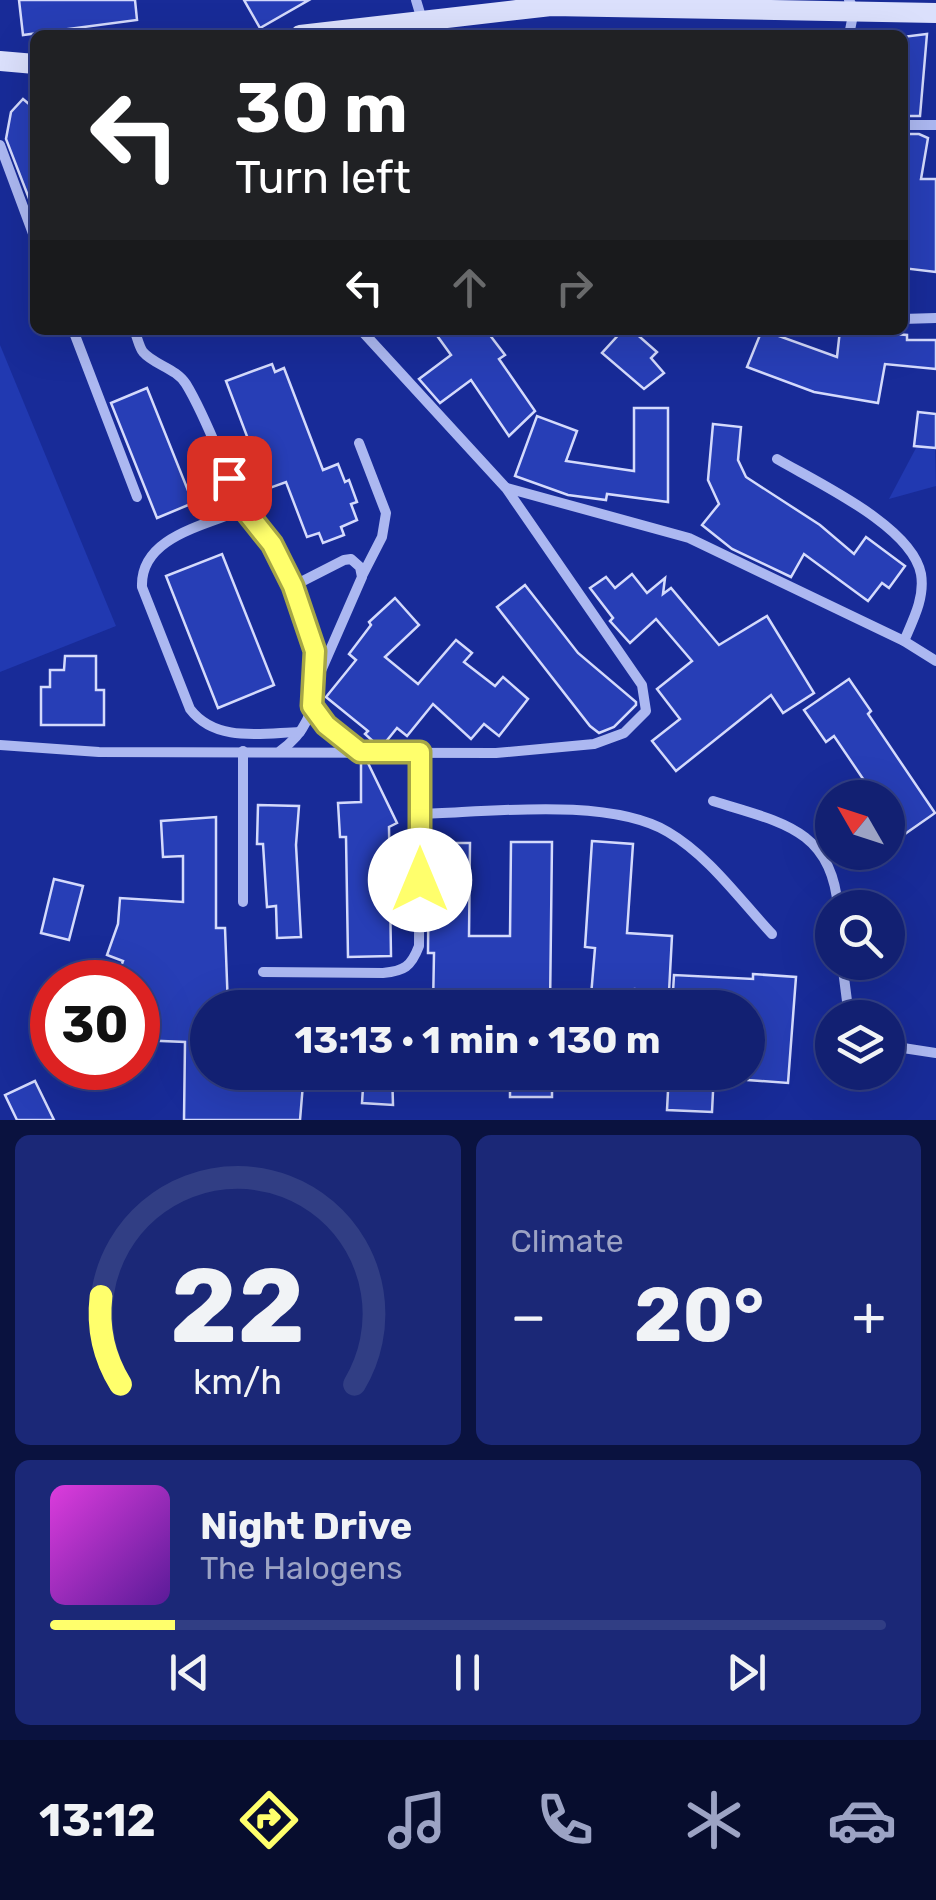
<!DOCTYPE html>
<html lang="en">
<head>
<meta charset="utf-8">
<style>
  :root { --surface:#122072; --page:#1b2877; --text:#f1f3f6; --muted:#9ca3c4; --line:#313e84; --accent:#ffff6c }
  body { margin:0; font-family:Rubik,sans-serif; background:var(--page); color:var(--text); height:100vh; display:flex; flex-direction:column; font-size:38px; white-space:nowrap }
  * { box-sizing:border-box; margin:0 }
  p { font-size:32px; color:var(--muted) }
  .icon { flex:none; width:55px; height:55px; fill:none; stroke:currentColor; stroke-width:2; stroke-linecap:round; stroke-linejoin:round }
  .map { position:relative; height:1120px; overflow:hidden }
  .panel { display:flex; flex-direction:column; gap:15px; padding:15px; background:#0a123f; flex:1 }
  .panel>* { flex:none }
  .hud { position:absolute; left:30px; top:30px; width:878px; height:305px; border-radius:15px; box-shadow:0 10px 40px #0002,0 0 0 2px var(--line); background:#202124; color:#fff; overflow:hidden }
  .needle { width:65px; rotate:309deg }
  .tools { position:absolute; left:815px; top:780px; display:grid; gap:20px }
  .tools a { display:grid; place-items:center; width:90px; height:90px; border-radius:50%; background:var(--surface); box-shadow:0 10px 40px #0002,0 0 0 2px var(--line); font-size:50px }
  .speed { position:absolute; left:30px; top:960px; display:flex; gap:20px; font-size:50px; font-weight:700; text-align:center }
  .speed>* { display:grid; place-content:center; width:130px; height:130px; border-radius:50%; background:var(--surface); box-shadow:0 10px 40px #0002,0 0 0 2px var(--line); line-height:1 }
  .speed .limit { border:15px solid #d22; background:#fff; color:#111 }
  .pin { position:absolute; display:grid; place-items:center; width:85px; height:85px; color:#fff; margin:-42px; border-radius:20px; box-shadow:0 5px 15px #0006 }
  .me { position:absolute; width:110px; margin:-55px; rotate:0deg; stroke-linejoin:round; filter:drop-shadow(0 0 8px #0008) }
  .turn { display:flex; align-items:center; gap:35px; height:210px; padding:0 40px; font-size:45px }
  .turn .icon { width:130px; height:130px; stroke-width:2.5 }
  .turn b { display:block; font-size:70px; line-height:85px }
  .lanes { display:flex; align-items:center; height:95px; padding:0 40px; background:#0003; justify-content:center; gap:50px; direction:ltr }
  .lanes .off { opacity:.35 }
  .big { font-size:75px; font-weight:700; line-height:1.1 }
  .panel .card { flex:1; display:flex; flex-direction:column; justify-content:center; gap:15px; min-width:0; padding:0 35px; border-radius:15px; background:var(--page) }
  .panel .dial { align-items:center; gap:0 }
  .dial svg { height:260px; overflow:visible; fill:none; stroke:var(--line); stroke-width:7; stroke-linecap:round; text-anchor:middle }
  .dial text { fill:var(--text); stroke:none }
  .song { display:flex; align-items:center; gap:30px }
  .cover { width:120px; height:120px; border-radius:15px; background:linear-gradient(135deg,hsl(300 70% 55%),hsl(270 70% 35%)) }
  .played { height:10px; border-radius:5px; background:linear-gradient(90deg,var(--accent) 15%,var(--line) 15%) }
  .keys { display:flex; justify-content:space-around; direction:ltr }
  .heat { display:flex; justify-content:space-between; align-items:center; font-size:55px; direction:ltr }
  .panel .tiles { flex:1; display:grid; gap:15px; grid-template-columns:1fr 1fr }
  .card:last-child { grid-column:span 2 }
  .trip { position:absolute; left:190px; top:990px; width:575px; height:100px; border-radius:50px; background:var(--surface); box-shadow:0 10px 40px #0002,0 0 0 2px var(--line); font-weight:700; line-height:100px; text-align:center }
  .dock { display:flex; height:160px; justify-content:space-around; align-items:center; background:#070d2e; color:var(--muted) }
  .dock .icon { width:70px; height:70px }
  .dock .on { color:var(--accent) }
  .dock b { font-size:45px; color:var(--text) }
  .map>svg:first-child { display:block }
  .green { fill:#2139b1 }
  .building { fill:#273eb6; stroke:#d4dafc; stroke-width:2.5 }
  .lines { fill:none; stroke-linecap:round; stroke-linejoin:round }
  .street { stroke:#acb8f1; stroke-width:10 }
  .secondary { stroke:#dbe0fc; stroke-width:20 }
  .route-casing { stroke:#a6a646; stroke-width:25 }
  .route { stroke:#ffff6c; stroke-width:18 }
</style>
</head>
<body>
<div class="map">
<svg width="936" height="1120" viewBox="0 0 936 1120">
  <rect width="100%" height="100%" fill="#182b98"/>
  <g class="green">
    <path d="M 0,345 L 116,626 L 0,672 Z"/>
    <path d="M 934,414 L 936,486 L 889,499 Z"/>
  </g>
  <g class="building">
    <path d="M 19,0 L 135,0 L 137,20 L 23,35 Z"/>
    <path d="M 244,0 L 309,0 L 260,28 Z"/>
    <path d="M 927,34 L 920,116 L 902,116 L 902,37 Z"/>
    <path d="M 23,99 L 35,109 L 35,214 L 6,139 L 11,112 Z"/>
    <path d="M 902,134 L 919,134 L 928,138 L 921,179 L 936,179 L 936,272 L 902,268 Z"/>
    <path d="M 433,330 L 486,330 L 505,355 L 499,359 L 535,411 L 509,436 L 471,380 L 440,403 L 419,379 L 451,355 Z"/>
    <path d="M 623,330 L 632,330 L 657,352 L 651,358 L 664,373 L 644,389 L 602,353 Z"/>
    <path d="M 762,330 L 837,357 L 840,330 L 907,335 L 907,340 L 936,340 L 936,369 L 885,364 L 878,403 L 814,392 L 747,367 Z"/>
    <path d="M 272,364 L 275,372 L 284,368 L 323,470 L 338,464 L 345,482 L 349,480 L 357,502 L 351,504 L 357,520 L 341,527 L 344,535 L 323,543 L 319,533 L 307,537 L 286,482 L 267,489 L 226,381 Z"/>
    <path d="M 147,388 L 193,503 L 157,518 L 111,403 Z"/>
    <path d="M 634,408 L 668,408 L 668,502 L 607,494 L 606,500 L 568,495 L 515,476 L 537,416 L 577,431 L 566,461 L 634,471 Z"/>
    <path d="M 918,412 L 936,414 L 936,448 L 914,446 Z"/>
    <path d="M 713,424 L 741,427 L 738,460 L 746,477 L 820,525 L 854,554 L 866,537 L 905,566 L 889,588 L 882,583 L 868,601 L 804,554 L 791,577 L 732,549 L 702,525 L 719,504 L 708,480 Z"/>
    <path d="M 222,554 L 274,685 L 218,708 L 166,576 Z"/>
    <path d="M 632,574 L 647,593 L 665,578 L 663,594 L 671,588 L 719,645 L 767,616 L 814,693 L 783,713 L 771,695 L 676,771 L 652,741 L 680,719 L 657,689 L 692,661 L 656,619 L 630,643 L 610,621 L 613,618 L 590,588 L 606,577 L 615,588 Z"/>
    <path d="M 525,585 L 578,653 L 636,702 L 636,705 L 614,727 L 599,733 L 590,726 L 497,607 Z"/>
    <path d="M 395,598 L 419,625 L 385,657 L 418,684 L 456,640 L 472,653 L 464,662 L 495,686 L 503,677 L 528,699 L 499,736 L 484,724 L 471,739 L 433,704 L 407,736 L 397,728 L 384,744 L 376,744 L 365,734 L 368,731 L 326,697 L 356,660 L 349,654 L 371,625 L 369,622 Z"/>
    <path d="M 65,656 L 96,656 L 96,690 L 104,690 L 104,725 L 41,725 L 41,687 L 50,687 L 50,670 L 64,670 Z"/>
    <path d="M 849,679 L 871,711 L 868,714 L 935,813 L 902,836 L 888,815 L 888,798 L 876,798 L 834,736 L 826,742 L 804,710 Z"/>
    <path d="M 361,761 L 367,761 L 397,823 L 389,827 L 391,956 L 348,957 L 346,837 L 340,837 L 338,803 L 361,802 Z"/>
    <path d="M 258,805 L 299,806 L 296,845 L 301,937 L 277,938 L 276,906 L 267,907 L 263,844 L 257,844 Z"/>
    <path d="M 216,817 L 216,928 L 225,928 L 228,1008 L 208,1008 L 208,1072 L 304,1072 L 300,1120 L 184,1120 L 185,1042 L 138,1040 L 138,979 L 119,972 L 123,961 L 107,955 L 118,924 L 120,898 L 183,902 L 183,856 L 163,857 L 161,821 Z"/>
    <path d="M 592,841 L 633,844 L 627,933 L 672,936 L 669,992 L 635,989 L 634,1008 L 590,1008 L 595,948 L 585,947 Z"/>
    <path d="M 511,842 L 552,842 L 550,1008 L 433,1008 L 434,953 L 428,953 L 429,843 L 470,843 L 469,936 L 510,936 Z"/>
    <path d="M 54,879 L 83,886 L 69,940 L 41,933 Z"/>
    <path d="M 753,974 L 796,977 L 788,1083 L 748,1080 L 751,1008 L 672,1008 L 674,975 L 753,979 Z"/>
    <path d="M 364,1072 L 392,1072 L 393,1105 L 362,1103 Z"/>
    <rect x="510" y="1072" width="42" height="25"/>
    <path d="M 669,1072 L 714,1072 L 712,1112 L 667,1110 Z"/>
    <path d="M 35,1081 L 54,1120 L 17,1120 L 5,1095 Z"/>
  </g>
  <g class="lines">
    <g class="street">
      <path d="M 416,0 L 422,20"/>
      <path d="M 849,35 L 854,10 L 849,0"/>
      <path d="M 902,125 L 936,125"/>
      <path d="M 0,145 L 35,239"/>
      <path d="M 902,319 L 936,318"/>
      <path d="M 73,330 L 137,497"/>
      <path d="M 134,330 C 137,336 139,347 143,352 C 154,365 176,368 186,384 C 208,420 222,465 241,503 C 249,520 264,531 273,547 C 306,601 347,705 280,751"/>
      <path d="M 359,443 L 386,513 L 382,537 L 362,576"/>
      <path d="M 777,459 C 816,482 912,526 921,574 C 925,598 913,620 904,641"/>
      <path d="M 507,488 L 689,538 L 904,641 L 936,661"/>
      <path d="M 244,509 C 204,526 140,537 142,587 L 190,709 C 216,743 262,733 300,732"/>
      <path d="M 293,586 L 344,560 L 351,559 L 360,567 L 362,577 L 317,680"/>
      <path d="M 311,706 L 326,725 L 360,752"/>
      <path d="M 0,745 L 99,752 L 496,753 L 594,744 L 624,733 L 646,711 L 642,685 L 506,488 L 361,330"/>
      <path d="M 713,801 C 779,822 832,828 838,908"/>
      <path d="M 420,814 C 490,812 609,797 668,832 C 709,856 740,900 772,934"/>
      <path d="M 243,902 L 243,751"/>
      <path d="M 842,962 L 847,1001 L 858,1018"/>
      <path d="M 263,972 L 383,973 C 404,971 411,967 419,946 L 420,752"/>
      <path d="M 888,1040 L 903,1048 L 936,1053"/>
    </g>
    <g class="secondary">
      <path d="M 300,35 L 551,6 L 936,13"/>
      <path d="M 0,61 L 35,64"/>
    </g>
  </g>
  <g class="lines">
    <defs>
      <path id="route" d="M 229,478 L 244,509 L 272,544 L 293,586 L 315,651 L 312,706 L 326,725 L 360,752 L 420,752 L 420,880"/>
    </defs>
    <use href="#route" class="route-casing"/>
    <use href="#route" class="route"/>
  </g>
</svg>
<div class="tools">
<a><svg class="needle" viewBox="-14 -14 28 28"><path d="M0-13l5 13h-10z" fill="#e53935"/><path d="M0 13l5-13h-10z" fill="#9ca3c4"/></svg></a>
<a><svg class="icon" aria-label="search" viewBox="0 0 24 24"><circle cx="10" cy="10" r="6"/><path d="M15 15l6 6"/></svg></a>
<a><svg class="icon" aria-label="layers" viewBox="0 0 24 24"><path d="M12 4l9 5-9 5-9-5zM3 14l9 5 9-5"/></svg></a>
</div>
<div class="speed"><div class="limit">30</div></div>
<div class="pin" style="left:229px;top:478px;background:#d93025"><svg class="icon" aria-label="arrive" viewBox="0 0 24 24"><path d="M6 21V4h12l-3 4 3 4H6"/></svg></div>
<svg class="me" style="left:420px;top:880px" viewBox="-20 -20 40 40"><circle r="19" fill="#fff"/><path d="M0-13L10 11 0 6-10 11z" fill="#ffff6c"/></svg>
<div class="trip">13:13 · 1 min · 130 m</div>
<div class="hud">
<div class="turn"><svg class="icon" aria-label="left" viewBox="0 0 24 24"><path d="M17 20v-9H6M10 6l-5 5 5 5"/></svg><div><b>30 m</b>Turn left</div></div>
<div class="lanes"><svg class="icon" aria-label="left" viewBox="0 0 24 24"><path d="M17 20v-9H6M10 6l-5 5 5 5"/></svg><svg class="icon off" aria-label="ahead" viewBox="0 0 24 24"><path d="M12 20V5M6 11l6-6 6 6"/></svg><svg class="icon off" aria-label="right" viewBox="0 0 24 24"><path d="M7 20v-9h11M14 6l5 5-5 5"/></svg></div>
</div>
</div>
<section class="panel">
<div class="tiles">
<div class="card dial"><svg viewBox="0 0 100 80">
<path d="M14 69A42 42 0 1 1 86 69"/>
<path d="M14 69A42 42 0 0 1 8 42" stroke="#ffff6c"/>
<text x="50" y="56" font-size="32" font-weight="700">22</text>
<text x="50" y="72" font-size="11">km/h</text>
</svg></div>
<div class="card"><p>Climate</p>
<div class="heat"><a>−</a><b class="big">20°</b><a>+</a></div>
</div>
<div class="card">
<div class="song"><i class="cover"></i><div><b>Night Drive</b><p>The Halogens</p></div></div>
<div class="played"></div>
<div class="keys"><svg class="icon" aria-label="previous" viewBox="0 0 24 24"><path d="M18 5L8 12l10 7zM5 5v14"/></svg><svg class="icon" aria-label="pause" viewBox="0 0 24 24"><path d="M8 5v14M16 5v14"/></svg><svg class="icon" aria-label="next" viewBox="0 0 24 24"><path d="M6 5l10 7-10 7zM19 5v14"/></svg></div>
</div>
</div>
</section>
<nav class="dock">
<b>13:12</b>
<svg class="icon on" aria-label="directions" viewBox="0 0 24 24"><path d="M12 3l9 9-9 9-9-9zM9 14v-3h6M13 9l2 2-2 2"/></svg>
<svg class="icon" aria-label="music" viewBox="0 0 24 24"><path d="M9 18V5l10-2v13"/><circle cx="6" cy="18" r="3"/><circle cx="16" cy="16" r="3"/></svg>
<svg class="icon" aria-label="phone" viewBox="0 0 24 24"><path d="M5 4h4l2 5-3 2q2 4 5 5l2-3 5 2v4C11 20 4 13 5 4z"/></svg>
<svg class="icon" aria-label="climate" viewBox="0 0 24 24"><path d="M12 3v18M4 7l16 10M4 17L20 7"/></svg>
<svg class="icon" aria-label="car" viewBox="0 0 24 24"><path d="M5 17H2v-5l4-1 3-4h7l3 4 3 1v5h-3M9 17h6M6 11h13"/><circle cx="7" cy="17" r="2"/><circle cx="17" cy="17" r="2"/></svg>
</nav>
</body>
</html>
